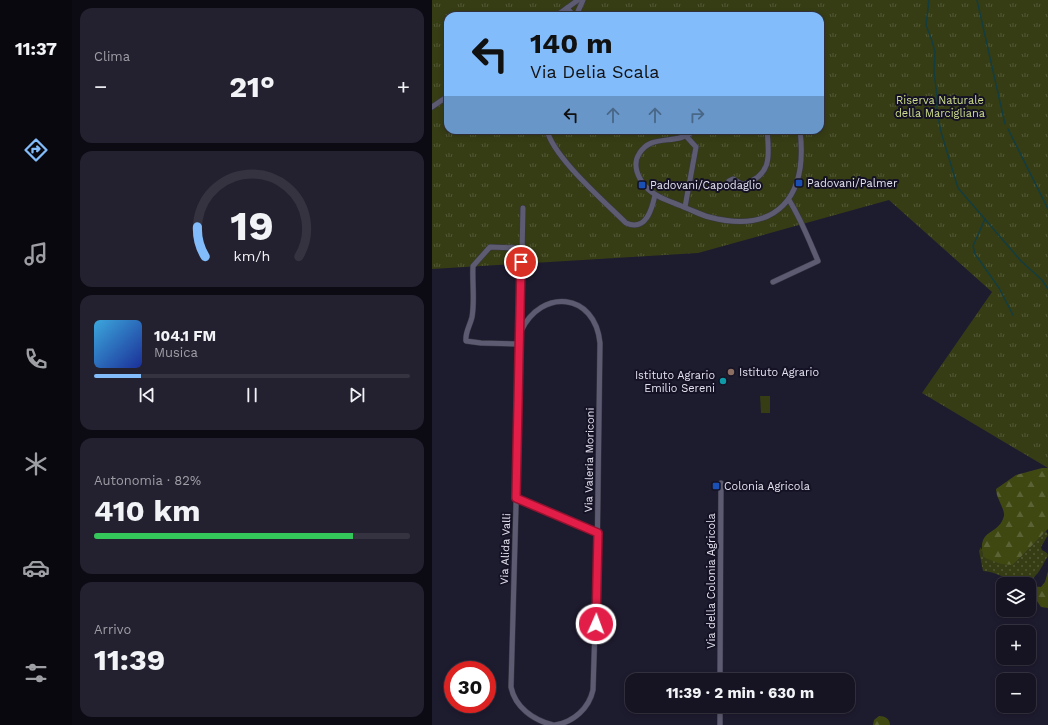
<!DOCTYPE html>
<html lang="it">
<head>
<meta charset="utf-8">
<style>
  :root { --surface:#161422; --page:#23212f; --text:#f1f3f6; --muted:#9e9ea5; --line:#353340; --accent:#82bcfa }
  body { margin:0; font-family:"Work Sans",sans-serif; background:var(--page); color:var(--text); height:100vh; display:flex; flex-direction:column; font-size:15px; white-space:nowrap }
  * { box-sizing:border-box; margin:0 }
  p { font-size:13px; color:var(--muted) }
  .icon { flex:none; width:22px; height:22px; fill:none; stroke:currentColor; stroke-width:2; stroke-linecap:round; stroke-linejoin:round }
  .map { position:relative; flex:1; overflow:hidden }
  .drawer { display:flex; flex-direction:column; gap:8px; padding:8px; background:#0c0b13; width:360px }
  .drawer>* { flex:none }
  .guide { position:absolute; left:12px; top:12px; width:380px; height:122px; border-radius:12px; box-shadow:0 2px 6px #0003,0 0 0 1px var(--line); background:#82bcfa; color:#111; overflow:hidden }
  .tools { position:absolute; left:564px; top:577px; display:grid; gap:8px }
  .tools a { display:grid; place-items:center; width:40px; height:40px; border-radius:8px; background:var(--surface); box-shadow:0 2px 6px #0003,0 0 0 1px var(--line); font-size:20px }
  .speed { position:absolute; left:12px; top:661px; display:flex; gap:8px; font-size:20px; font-weight:700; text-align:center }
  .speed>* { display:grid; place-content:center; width:52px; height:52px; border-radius:50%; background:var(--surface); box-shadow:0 2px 6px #0003,0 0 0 1px var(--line); line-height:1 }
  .speed .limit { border:6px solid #d22; background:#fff; color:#111 }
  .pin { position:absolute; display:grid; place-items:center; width:34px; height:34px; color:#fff; margin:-17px; border:2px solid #fff; border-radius:50%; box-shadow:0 1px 4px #0007 }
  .me { position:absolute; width:44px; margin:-22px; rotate:2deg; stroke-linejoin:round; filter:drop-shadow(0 0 3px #0008) }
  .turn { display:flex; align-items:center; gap:14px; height:84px; padding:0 20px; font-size:18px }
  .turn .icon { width:52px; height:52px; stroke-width:2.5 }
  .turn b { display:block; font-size:28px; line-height:34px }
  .lanes { display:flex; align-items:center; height:38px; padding:0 20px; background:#0003; justify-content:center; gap:20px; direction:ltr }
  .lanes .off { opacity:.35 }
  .big { font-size:30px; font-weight:700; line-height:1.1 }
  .drawer .widget { flex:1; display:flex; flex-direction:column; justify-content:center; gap:6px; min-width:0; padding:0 14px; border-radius:12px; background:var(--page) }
  .drawer .dial { align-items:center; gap:0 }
  .dial svg { height:104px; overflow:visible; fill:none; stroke:var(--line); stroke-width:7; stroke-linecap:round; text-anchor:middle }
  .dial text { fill:var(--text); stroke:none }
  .song { display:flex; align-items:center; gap:12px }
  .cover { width:48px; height:48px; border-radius:6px; background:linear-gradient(135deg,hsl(200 70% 55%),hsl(230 70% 35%)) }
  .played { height:4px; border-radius:2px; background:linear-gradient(90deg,var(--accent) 15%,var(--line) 15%) }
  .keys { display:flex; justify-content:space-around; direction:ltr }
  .heat { display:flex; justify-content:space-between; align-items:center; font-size:22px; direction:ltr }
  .charge { height:6px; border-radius:3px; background:linear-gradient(90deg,#34c759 82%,var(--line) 0) }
  .trip { position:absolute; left:193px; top:673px; width:230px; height:40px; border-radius:12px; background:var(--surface); box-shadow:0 2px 6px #0003,0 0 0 1px var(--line); font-weight:700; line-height:40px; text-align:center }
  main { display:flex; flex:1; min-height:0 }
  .dock { display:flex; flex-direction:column; width:72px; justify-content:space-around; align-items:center; background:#09080e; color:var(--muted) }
  .dock .icon { width:28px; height:28px }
  .dock .current { color:var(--accent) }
  .dock b { font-size:18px; color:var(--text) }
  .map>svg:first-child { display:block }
  .grass { fill:url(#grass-dots) }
  .forest { fill:url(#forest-firs) }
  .park { fill:url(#park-tufts); fill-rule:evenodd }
  .pitch { fill:#363d15 }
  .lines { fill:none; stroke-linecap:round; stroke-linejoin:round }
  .stream { stroke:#143d40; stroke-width:1.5 }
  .street-casing { stroke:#383745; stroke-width:6 }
  .street { stroke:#5d5b71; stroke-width:5 }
  .route-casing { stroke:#92132f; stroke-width:10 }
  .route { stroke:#e11d48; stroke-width:7 }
  .transit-dot { fill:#1a4fb4; stroke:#141224; stroke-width:1.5 }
  .education-dot { fill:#8d6e63; stroke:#141224; stroke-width:1.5 }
  .culture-dot { fill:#0f9aa8; stroke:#141224; stroke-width:1.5 }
  .labels { text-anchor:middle; stroke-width:4; stroke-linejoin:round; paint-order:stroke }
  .park-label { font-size:11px; fill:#cfde8c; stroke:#141224 }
  .poi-label { font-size:11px; fill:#e4e3f0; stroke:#141224; text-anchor:start }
  .street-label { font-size:11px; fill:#e4e3f0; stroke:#141224 }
</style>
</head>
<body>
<main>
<nav class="dock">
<b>11:37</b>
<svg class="icon current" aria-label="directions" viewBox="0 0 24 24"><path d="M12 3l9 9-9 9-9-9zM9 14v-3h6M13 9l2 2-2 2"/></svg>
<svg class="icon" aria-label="music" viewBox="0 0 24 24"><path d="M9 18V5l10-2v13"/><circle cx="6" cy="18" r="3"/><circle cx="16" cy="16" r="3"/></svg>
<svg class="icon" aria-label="phone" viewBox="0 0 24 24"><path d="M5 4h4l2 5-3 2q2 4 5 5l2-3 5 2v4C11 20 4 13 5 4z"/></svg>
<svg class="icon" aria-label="climate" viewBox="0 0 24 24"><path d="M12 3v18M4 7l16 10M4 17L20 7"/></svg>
<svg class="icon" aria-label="car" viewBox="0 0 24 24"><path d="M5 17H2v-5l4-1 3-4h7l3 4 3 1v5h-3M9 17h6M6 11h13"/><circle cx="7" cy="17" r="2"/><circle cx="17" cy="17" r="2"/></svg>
<svg class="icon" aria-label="filters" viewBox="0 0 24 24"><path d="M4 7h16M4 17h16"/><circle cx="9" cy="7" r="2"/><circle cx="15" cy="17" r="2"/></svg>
</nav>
<section class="drawer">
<div class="widget"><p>Clima</p>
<div class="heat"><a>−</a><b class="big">21°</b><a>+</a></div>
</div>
<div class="widget dial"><svg viewBox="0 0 100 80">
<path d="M14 69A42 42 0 1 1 86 69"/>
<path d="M14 69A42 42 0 0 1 8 46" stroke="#82bcfa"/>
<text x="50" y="56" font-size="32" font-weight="700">19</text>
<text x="50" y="72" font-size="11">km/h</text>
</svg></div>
<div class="widget">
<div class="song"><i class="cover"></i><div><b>104.1 FM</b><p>Musica</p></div></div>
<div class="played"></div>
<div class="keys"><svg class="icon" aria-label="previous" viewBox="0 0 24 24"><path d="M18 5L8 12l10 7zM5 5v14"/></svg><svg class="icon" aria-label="pause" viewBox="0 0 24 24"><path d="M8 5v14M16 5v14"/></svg><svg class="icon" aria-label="next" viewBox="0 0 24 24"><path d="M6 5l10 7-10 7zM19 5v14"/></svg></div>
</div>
<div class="widget"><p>Autonomia · 82%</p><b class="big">410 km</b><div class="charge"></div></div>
<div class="widget"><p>Arrivo</p><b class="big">11:39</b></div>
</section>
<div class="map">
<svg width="616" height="725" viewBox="0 0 616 725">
  <defs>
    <pattern id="grass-dots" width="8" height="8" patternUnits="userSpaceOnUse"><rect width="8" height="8" fill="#363d15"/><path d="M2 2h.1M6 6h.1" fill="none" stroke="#535937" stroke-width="1.8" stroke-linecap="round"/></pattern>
    <pattern id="forest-firs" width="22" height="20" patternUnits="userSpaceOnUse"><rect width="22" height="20" fill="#404812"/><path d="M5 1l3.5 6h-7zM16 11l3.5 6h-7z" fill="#5b6235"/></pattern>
    <pattern id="park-tufts" width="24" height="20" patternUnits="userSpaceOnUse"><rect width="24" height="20" fill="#363d15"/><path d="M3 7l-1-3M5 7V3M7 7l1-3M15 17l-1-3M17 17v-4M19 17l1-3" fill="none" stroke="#535937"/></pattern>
  </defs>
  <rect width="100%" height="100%" fill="#1d1b2e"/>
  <path class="grass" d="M 614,531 L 616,535 L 609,547 L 610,550 L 615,553 L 616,556 C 612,562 609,570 604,575 C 589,594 570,571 551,571 L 547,551 L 549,547 L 551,557 L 581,565 Z"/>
  <g class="forest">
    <path d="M 610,468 L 616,468 L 616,529 L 581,565 L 569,564 L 551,557 C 545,527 566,537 572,516 C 573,509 564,498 564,489 L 584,475 Z"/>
    <path d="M 616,571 L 616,608 L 609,607 L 600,594 L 597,593 L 597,587 L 599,586 L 609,587 L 613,582 Z"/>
    <path d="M 447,716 C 453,716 458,719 458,725 L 441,725 L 442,720 Z"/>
  </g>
  <path class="park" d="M 0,0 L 616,0 L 616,468 L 490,393 L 560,292 L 457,200 L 266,253 L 0,269 ZM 16,16 L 388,16 L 388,130 L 16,130 Z"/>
  <path class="pitch" d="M 328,396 L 338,396 L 338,413 L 329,413 Z"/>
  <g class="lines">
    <g class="stream">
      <path d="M 497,0 L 494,25 L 500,41 L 503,52 L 502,72 L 505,96 L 505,111 L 509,132 L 526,188 L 589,261 L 610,280 L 616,289"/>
      <path d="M 545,0 L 573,124"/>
      <path d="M 576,129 L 616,209"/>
      <path d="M 553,219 L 541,246 L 543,254 L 567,288 L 581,315"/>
    </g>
    <defs>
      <g id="street">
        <path d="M 135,8 L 142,16"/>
        <path d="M 124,16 L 146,0"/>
        <path d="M 144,16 L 151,0"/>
        <path d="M 0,107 L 16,96"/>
        <path d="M 115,130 C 121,157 173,202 194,223 C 214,232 220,209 223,195"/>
        <path d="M 263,130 C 244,147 220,132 207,154 C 200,165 206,178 214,187 C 224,198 241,202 254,208 C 262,211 269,215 277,217 C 346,235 376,196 368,130"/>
        <path d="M 311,185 L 301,179 L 297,181 L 298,184 C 302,188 307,186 312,184 C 341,175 337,154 335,130"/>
        <path d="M 253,207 L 264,147 L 254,136"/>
        <path d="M 91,208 L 86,433 L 79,687 C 83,707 101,720 121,725"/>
        <path d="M 341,282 L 386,261 C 377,240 369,219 357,200"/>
        <path d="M 89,331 C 109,288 163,292 168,343 L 165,565 L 161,690 C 157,708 142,722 123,725"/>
        <path d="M 87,344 L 49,343 L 34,341 C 33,332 38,326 40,317 C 43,300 40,283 41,266 L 58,247 L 89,248"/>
        <path d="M 84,498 L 166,533"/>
        <path d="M 288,680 L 289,483"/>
        <path d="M 288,725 L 288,706"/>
      </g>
    </defs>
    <use href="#street" class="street-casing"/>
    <use href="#street" class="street"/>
  </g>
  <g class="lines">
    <defs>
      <path id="route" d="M 89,262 L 84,498 L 166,533 L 164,624"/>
    </defs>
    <use href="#route" class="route-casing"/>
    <use href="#route" class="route"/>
  </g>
  <g class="transit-dot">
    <rect x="363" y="179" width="8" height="8" rx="2"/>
    <rect x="206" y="181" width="8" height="8" rx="2"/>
    <rect x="280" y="482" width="8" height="8" rx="2"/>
  </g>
  <circle class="education-dot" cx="299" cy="372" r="4"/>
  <circle class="culture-dot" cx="291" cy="381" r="4"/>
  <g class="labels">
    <g class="park-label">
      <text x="508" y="104">Riserva Naturale<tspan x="508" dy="13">della Marcigliana</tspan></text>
    </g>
    <g class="poi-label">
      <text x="375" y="187">Padovani/Palmer</text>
      <text x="218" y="189">Padovani/Capodaglio</text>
      <text x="307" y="376">Istituto Agrario</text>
      <text x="283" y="379" text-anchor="end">Istituto Agrario<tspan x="283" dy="13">Emilio Sereni</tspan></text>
      <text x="292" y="490">Colonia Agricola</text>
    </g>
    <g class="street-label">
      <text transform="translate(157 460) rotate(-89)" y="4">Via Valeria Moriconi</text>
      <text transform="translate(73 549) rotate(-88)" y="4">Via Alida Valli</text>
      <text transform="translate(279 581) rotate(-90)" y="4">Via della Colonia Agricola</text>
    </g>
  </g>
</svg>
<div class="tools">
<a><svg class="icon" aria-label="layers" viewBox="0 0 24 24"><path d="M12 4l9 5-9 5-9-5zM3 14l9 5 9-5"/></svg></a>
<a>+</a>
<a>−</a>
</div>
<div class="speed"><div class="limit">30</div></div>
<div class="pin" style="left:89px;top:262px;background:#d93025"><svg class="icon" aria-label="arrive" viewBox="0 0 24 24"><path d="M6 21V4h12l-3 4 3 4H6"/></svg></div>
<svg class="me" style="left:164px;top:624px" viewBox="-20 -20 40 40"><circle r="17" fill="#e11d48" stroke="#fff" stroke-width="3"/><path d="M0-11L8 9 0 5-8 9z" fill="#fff"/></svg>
<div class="trip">11:39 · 2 min · 630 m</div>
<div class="guide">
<div class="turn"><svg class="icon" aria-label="left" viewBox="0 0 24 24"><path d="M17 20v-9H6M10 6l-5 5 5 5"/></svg><div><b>140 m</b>Via Delia Scala</div></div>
<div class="lanes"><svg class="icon" aria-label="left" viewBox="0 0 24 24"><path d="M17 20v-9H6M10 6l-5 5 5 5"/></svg><svg class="icon off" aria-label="ahead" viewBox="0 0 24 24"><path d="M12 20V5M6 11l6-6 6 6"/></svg><svg class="icon off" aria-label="ahead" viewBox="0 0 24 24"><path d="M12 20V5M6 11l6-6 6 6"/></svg><svg class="icon off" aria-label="right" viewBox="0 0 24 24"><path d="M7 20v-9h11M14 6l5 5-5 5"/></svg></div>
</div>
</div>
</main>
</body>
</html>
